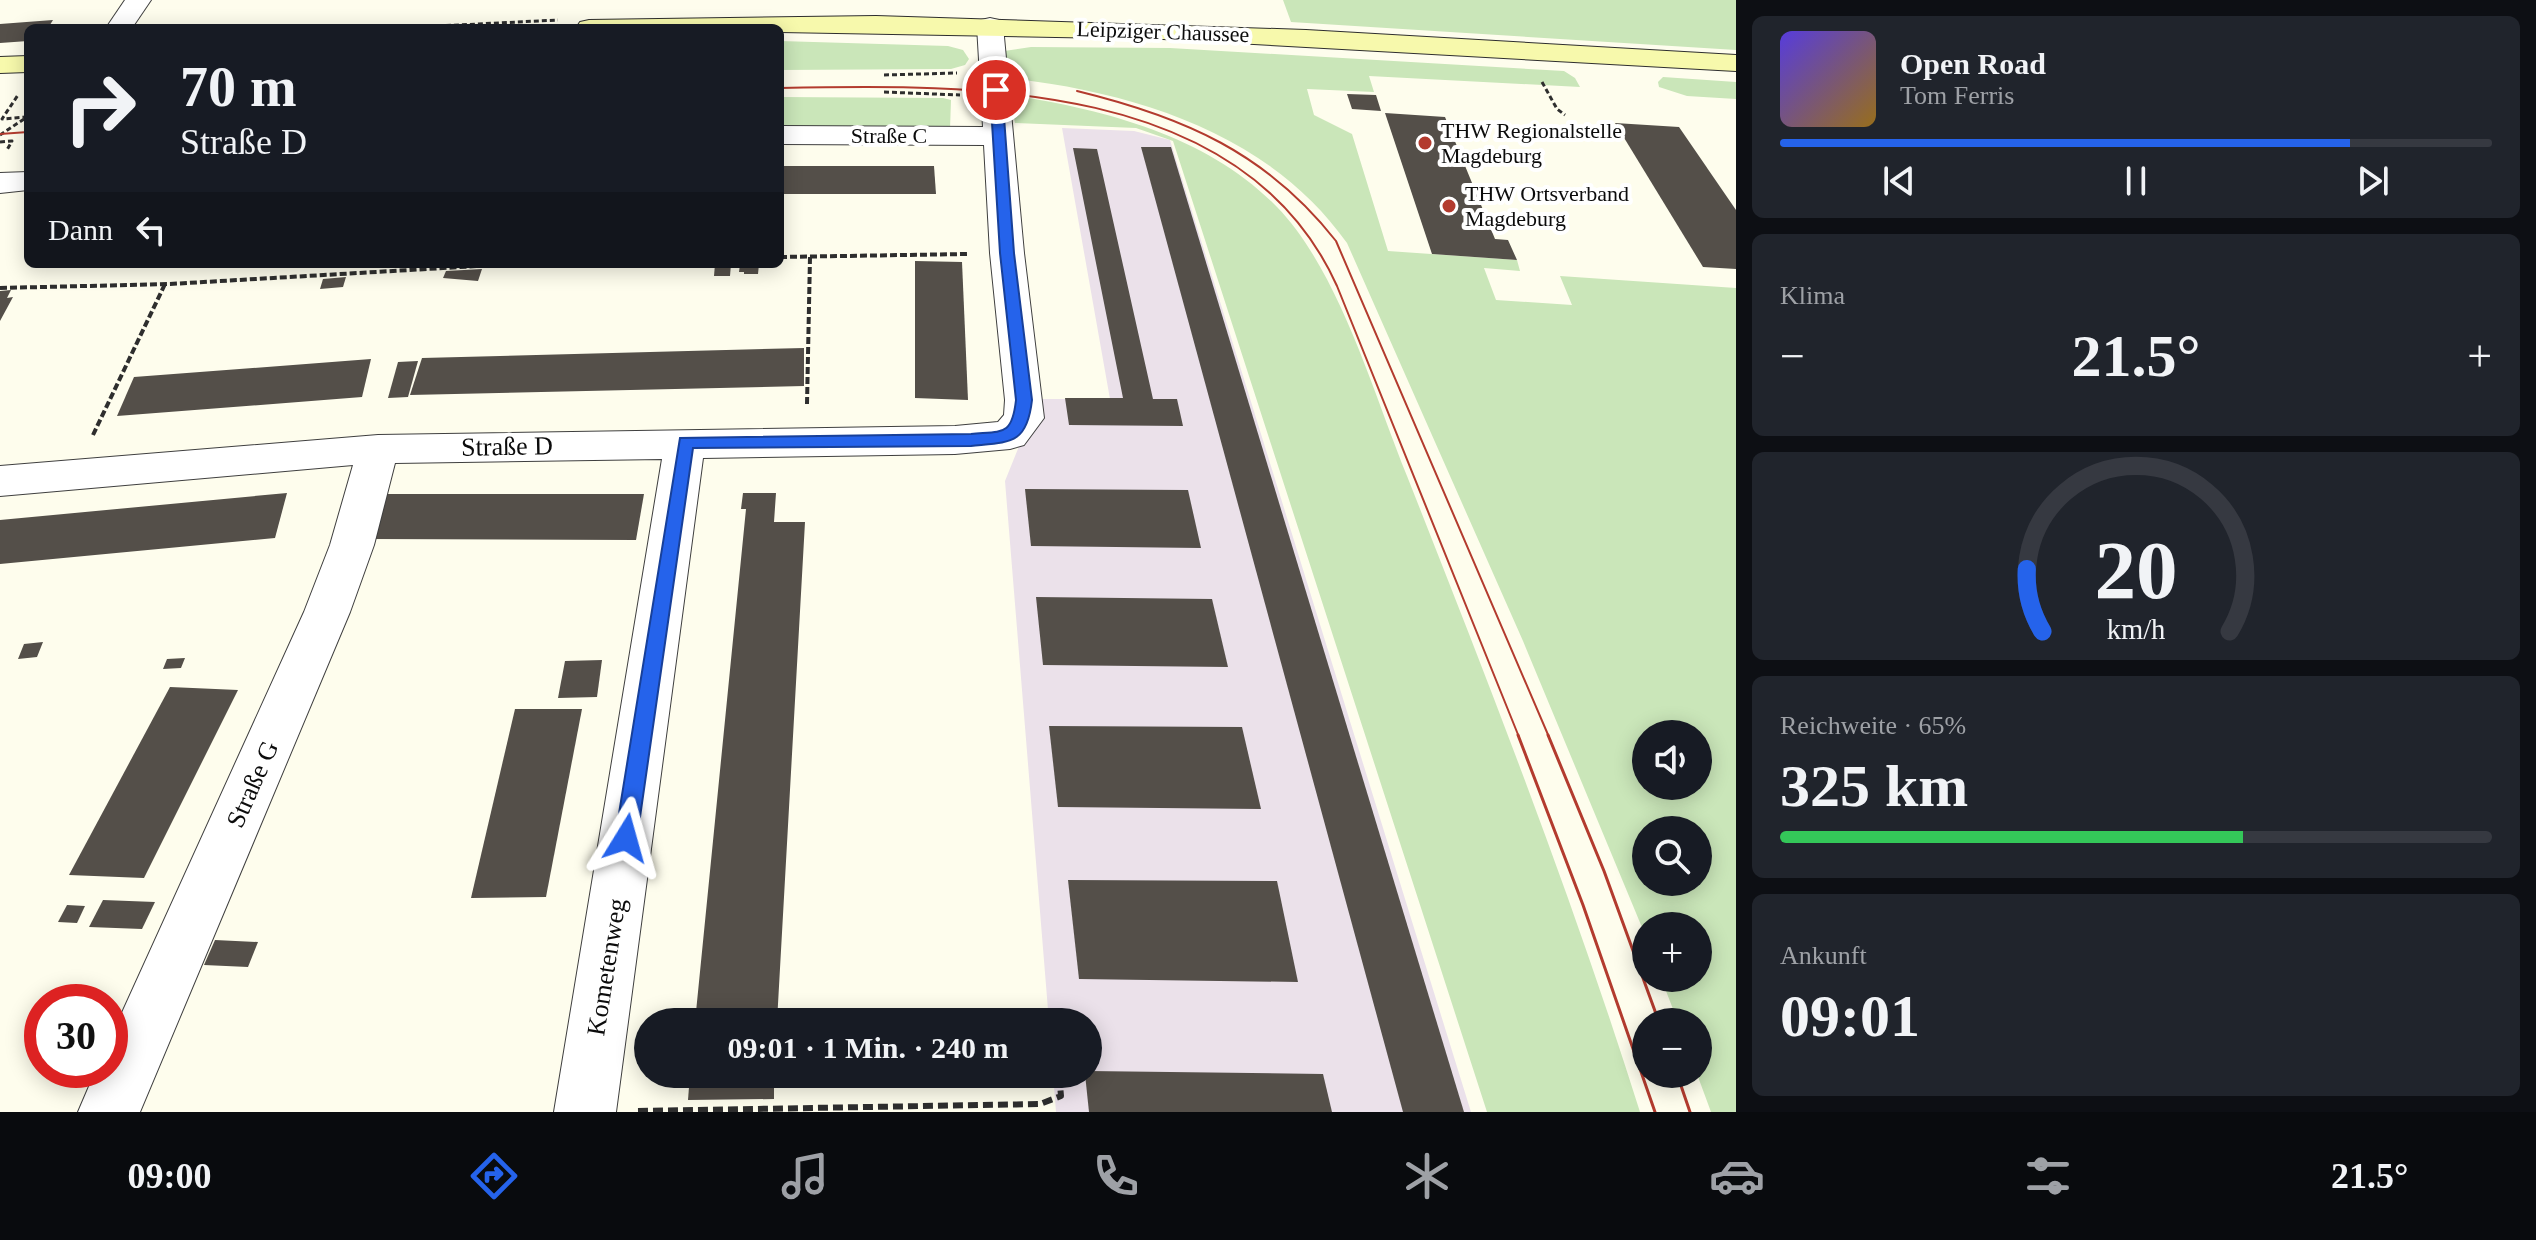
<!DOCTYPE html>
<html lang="de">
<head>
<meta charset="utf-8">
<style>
  :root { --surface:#171b24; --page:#20242c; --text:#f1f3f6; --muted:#9ea1a6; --line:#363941; --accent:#2563eb }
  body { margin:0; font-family:"Times New Roman",serif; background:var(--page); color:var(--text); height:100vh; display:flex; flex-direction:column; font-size:30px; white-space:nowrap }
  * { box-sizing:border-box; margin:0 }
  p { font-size:26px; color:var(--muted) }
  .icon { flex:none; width:44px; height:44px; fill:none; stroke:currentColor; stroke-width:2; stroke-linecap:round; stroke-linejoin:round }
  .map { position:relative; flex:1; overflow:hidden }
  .details { display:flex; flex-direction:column; gap:16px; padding:16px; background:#0d0f14; width:800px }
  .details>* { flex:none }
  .hud { position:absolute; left:24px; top:24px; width:760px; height:244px; border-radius:12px; box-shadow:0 4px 20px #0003; background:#171b24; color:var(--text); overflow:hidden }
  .buttons { position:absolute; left:1632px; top:720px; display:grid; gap:16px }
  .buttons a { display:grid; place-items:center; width:80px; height:80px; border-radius:50%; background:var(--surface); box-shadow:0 4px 20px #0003; font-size:40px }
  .speed { position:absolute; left:24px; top:984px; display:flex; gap:16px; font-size:40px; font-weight:700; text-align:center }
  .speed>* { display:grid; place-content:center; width:104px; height:104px; border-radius:50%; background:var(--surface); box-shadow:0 4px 20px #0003; line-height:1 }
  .speed .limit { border:12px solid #d22; background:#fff; color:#111 }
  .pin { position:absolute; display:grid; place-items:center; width:68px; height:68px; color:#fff; margin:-34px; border:4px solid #fff; border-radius:50%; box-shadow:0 2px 8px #0007 }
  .me { position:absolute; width:88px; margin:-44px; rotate:8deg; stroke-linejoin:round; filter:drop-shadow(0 0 6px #0008) }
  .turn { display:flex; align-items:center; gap:28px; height:168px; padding:0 24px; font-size:36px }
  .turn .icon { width:104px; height:104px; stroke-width:2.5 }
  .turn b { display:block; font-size:56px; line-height:68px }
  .then { display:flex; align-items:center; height:76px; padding:0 24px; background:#0003; gap:16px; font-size:30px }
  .big { font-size:60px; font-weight:700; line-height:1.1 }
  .details .card { flex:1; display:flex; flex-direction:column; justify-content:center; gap:12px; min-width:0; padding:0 28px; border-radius:12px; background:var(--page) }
  .details .dial { align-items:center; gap:0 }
  .dial svg { height:208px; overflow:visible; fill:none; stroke:var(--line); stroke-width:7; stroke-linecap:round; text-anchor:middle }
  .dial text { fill:var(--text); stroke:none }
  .song { display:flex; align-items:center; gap:24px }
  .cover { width:96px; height:96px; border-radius:12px; background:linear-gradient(135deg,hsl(250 70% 55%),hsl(40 70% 35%)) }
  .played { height:8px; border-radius:4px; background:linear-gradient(90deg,var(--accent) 80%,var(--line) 80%) }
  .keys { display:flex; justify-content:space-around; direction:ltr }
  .heat { display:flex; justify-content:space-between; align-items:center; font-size:44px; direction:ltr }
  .charge { height:12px; border-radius:6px; background:linear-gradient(90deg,#34c759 65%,var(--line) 0) }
  .trip { position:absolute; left:634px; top:1008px; width:468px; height:80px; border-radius:40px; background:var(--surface); box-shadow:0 4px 20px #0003; font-weight:700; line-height:80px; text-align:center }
  .tabs { display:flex; height:128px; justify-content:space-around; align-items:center; background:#090b0e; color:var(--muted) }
  .tabs .icon { width:56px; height:56px }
  .tabs .active { color:var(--accent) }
  .tabs b { font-size:36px; color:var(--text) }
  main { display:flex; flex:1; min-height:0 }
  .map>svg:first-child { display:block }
  .industrial { fill:#ebe1ea }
  .green { fill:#cae6b9; fill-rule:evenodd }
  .building { fill:#544f49 }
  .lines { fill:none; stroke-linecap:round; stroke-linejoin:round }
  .street-casing { stroke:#3f3f3f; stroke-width:2 }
  .secondary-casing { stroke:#2e2e2e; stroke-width:2 }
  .path-far2 { stroke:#2e2e2e; stroke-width:3; stroke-dasharray:5 3; stroke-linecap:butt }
  .path-far1 { stroke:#2e2e2e; stroke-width:4; stroke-dasharray:7 3; stroke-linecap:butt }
  .path { stroke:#2e2e2e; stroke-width:6; stroke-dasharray:10 5; stroke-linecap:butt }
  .street { fill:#fff; fill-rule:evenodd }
  .secondary { fill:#f7f9ac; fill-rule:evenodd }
  .tram-far1 { stroke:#b33b2e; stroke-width:2 }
  .tram { stroke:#b33b2e; stroke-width:3 }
  .route { fill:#2563eb; stroke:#184099; stroke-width:2 }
  .poi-dot { fill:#b33b2e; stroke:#fff; stroke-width:3 }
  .labels { text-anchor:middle; stroke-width:8; stroke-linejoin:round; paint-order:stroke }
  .far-street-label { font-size:22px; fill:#0c0c0c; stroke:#fff }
  .far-poi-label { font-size:22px; fill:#0c0c0c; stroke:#fff; text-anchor:start }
  .street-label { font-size:26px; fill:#0c0c0c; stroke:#fff }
</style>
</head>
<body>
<main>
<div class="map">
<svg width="1736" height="1112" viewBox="0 0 1736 1112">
  <rect width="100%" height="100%" fill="#fefded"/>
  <path class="industrial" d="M 1062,128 L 1134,131 L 1170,140 L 1471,1112 L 1056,1112 L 1053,1074 L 1088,1074 L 1088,1022 L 1049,1022 L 1005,481 L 1038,399 L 1110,399 Z"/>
  <g class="green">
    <path d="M 1283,0 L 1736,0 L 1736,50 L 1291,22 Z"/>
    <path d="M 780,41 L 948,46 L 963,50 L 969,59 L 965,65 L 951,69 L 780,70 Z"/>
    <path d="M 1031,47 L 1170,48 L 1564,71 L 1575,78 L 1580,87 L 1369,76 L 1374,92 L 1307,89 L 1314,115 L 1352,134 L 1388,251 L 1517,260 L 1520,271 L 1484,268 L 1496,300 L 1572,305 L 1560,276 L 1736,288 L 1736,1112 L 1711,1112 L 1697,1074 L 1698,1022 L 1678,1022 L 1661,978 L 1698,978 L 1698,926 L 1646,926 L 1646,937 L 1523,641 L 1347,243 C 1270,134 1136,92 1008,78 L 1004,51 ZM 1646,734 L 1698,734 L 1698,786 L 1646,786 ZM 1646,830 L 1698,830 L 1698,882 L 1646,882 Z"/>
    <path d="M 1663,77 L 1736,82 L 1736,99 L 1687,96 L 1659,87 L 1658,82 Z"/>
    <path d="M 1010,95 C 1103,109 1209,136 1277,207 C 1339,271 1373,392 1407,476 C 1490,686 1572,896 1640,1112 L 1487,1112 L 1173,141 L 1136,128 L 1015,123 Z"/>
    <path d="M 780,97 L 943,98 L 951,100 L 950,129 L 780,128 Z"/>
  </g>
  <g class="building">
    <path d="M 53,20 L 48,28 L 28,28 L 28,41 L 0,43 L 0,24 Z"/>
    <path d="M 1347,94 L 1376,95 L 1381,111 L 1352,109 Z"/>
    <path d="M 1385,113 L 1445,117 L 1495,239 L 1508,240 L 1517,260 L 1432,254 Z"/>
    <path d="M 1615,123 L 1679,127 L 1736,210 L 1736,269 L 1703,267 Z"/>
    <path d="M 1141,147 L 1171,147 L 1464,1112 L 1403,1112 Z"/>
    <path d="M 1073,148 L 1097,149 L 1153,399 L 1177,399 L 1183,426 L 1069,425 L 1065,398 L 1123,398 Z"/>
    <path d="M 780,166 L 934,166 L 936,194 L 780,194 Z"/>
    <path d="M 915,261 L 962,262 L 968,400 L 915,398 Z"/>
    <path d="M 715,264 L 731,264 L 730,276 L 714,276 Z"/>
    <path d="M 740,264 L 759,264 L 758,274 L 744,274 L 744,272 L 739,272 Z"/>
    <path d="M 482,269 L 478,281 L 443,278 L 446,271 Z"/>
    <path d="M 346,277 L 343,287 L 320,289 L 323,279 Z"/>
    <path d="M 11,290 L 7,298 L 13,297 L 0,321 L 0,291 Z"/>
    <path d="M 804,348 L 804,386 L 410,395 L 422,358 Z"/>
    <path d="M 371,359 L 362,397 L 117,416 L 134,377 Z"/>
    <path d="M 418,361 L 408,397 L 388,398 L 398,362 Z"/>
    <path d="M 1025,489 L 1188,490 L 1201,548 L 1031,546 Z"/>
    <path d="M 287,493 L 275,538 L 0,564 L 0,520 Z"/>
    <path d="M 743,493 L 776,493 L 774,522 L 805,522 L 777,1022 L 695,1022 L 746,509 L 741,509 Z"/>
    <path d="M 387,494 L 644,494 L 636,540 L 371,539 Z"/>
    <path d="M 1036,597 L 1212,599 L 1228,667 L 1043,665 Z"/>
    <path d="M 43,642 L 37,657 L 18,659 L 24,644 Z"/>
    <path d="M 185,658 L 181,668 L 163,669 L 167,659 Z"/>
    <path d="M 602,660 L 597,697 L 558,698 L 565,661 Z"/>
    <path d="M 170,687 L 238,690 L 144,878 L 69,875 Z"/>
    <path d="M 515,709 L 582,709 L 546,897 L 471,898 Z"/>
    <path d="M 1049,726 L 1242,727 L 1261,809 L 1058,807 Z"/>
    <path d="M 1068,880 L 1277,881 L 1298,982 L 1079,979 Z"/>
    <path d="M 103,900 L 155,902 L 142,929 L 89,927 Z"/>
    <path d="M 67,905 L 85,906 L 77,923 L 58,922 Z"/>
    <path d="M 215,940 L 258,942 L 248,967 L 204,965 Z"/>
    <path d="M 1088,1071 L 1323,1074 L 1332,1112 L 1089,1112 L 1085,1074 Z"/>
    <path d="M 690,1074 L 774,1074 L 774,1099 L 688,1100 Z"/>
  </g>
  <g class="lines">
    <defs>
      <g id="street">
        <path d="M 125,0 L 151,0 L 132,28 L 106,28 Z"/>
        <path d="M 990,18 L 999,20 L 1003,26 L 1024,253 L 1044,418 L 1024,445 L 1010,449 L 955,454 L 703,458 L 616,1112 L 554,1112 L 662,459 L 395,463 L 374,545 L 350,612 L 140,1112 L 78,1112 L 96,1070 L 110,1070 L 110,1039 L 304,612 L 330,545 L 353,465 L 0,496 L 0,466 L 378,435 L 955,426 L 998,422 L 1004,415 L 1005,400 L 990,253 L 984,145 L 780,144 L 780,126 L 983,127 L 977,26 L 981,20 Z"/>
        <path d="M 28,172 L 28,190 L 0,193 L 0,173 Z"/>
      </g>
      <g id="secondary">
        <path d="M 876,16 L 1306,30 L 1736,55 L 1736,71 L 1163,39 L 780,32 L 780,28 L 576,28 L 580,22 L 589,20 Z"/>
        <path d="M 28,56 L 28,72 L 0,73 L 0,57 Z"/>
      </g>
    </defs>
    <use href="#street" class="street-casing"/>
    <use href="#secondary" class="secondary-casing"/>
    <g class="path-far2">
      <path d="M 398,28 L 558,20"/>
      <path d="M 884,75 L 957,73"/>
      <path d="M 1542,82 L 1557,109 L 1565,115"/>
      <path d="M 884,92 L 960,95"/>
      <path d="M 0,135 L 27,117 L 2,119 L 18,95"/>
      <path d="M 0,142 L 12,141 L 7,150"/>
    </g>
    <g class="path-far1">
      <path d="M 780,257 L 967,254"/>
      <path d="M 0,288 L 170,284 L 512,264"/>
      <path d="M 807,404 L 810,257"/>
      <path d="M 93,435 L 165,284"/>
    </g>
    <path class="path" d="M 638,1111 L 1040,1104 L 1061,1096 L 1059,1074"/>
    <use href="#street" class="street"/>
    <use href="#secondary" class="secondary"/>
    <g class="tram-far1">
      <path d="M 780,88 C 971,84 1244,79 1337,286 L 1519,737"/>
      <path d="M 1077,91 C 1184,117 1267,153 1336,241 L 1549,737"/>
      <path d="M 0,134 L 28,132"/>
    </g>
    <g class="tram">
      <path d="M 1518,735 L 1583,905 L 1655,1112"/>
      <path d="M 1548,735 L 1604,871 L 1659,1022"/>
      <path d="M 1677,1074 L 1690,1112"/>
    </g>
  </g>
  <path class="route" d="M 996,86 L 1002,90 L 1014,253 L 1032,400 C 1027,445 1010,442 971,446 L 693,448 L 637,838 L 634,845 L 626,848 L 618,845 L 615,838 L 680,438 L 971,434 C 1003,431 1012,436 1016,400 L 1000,253 L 990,90 Z"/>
  <g class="poi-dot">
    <circle cx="1425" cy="143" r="8"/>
    <circle cx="1449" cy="206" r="8"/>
  </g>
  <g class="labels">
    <g class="far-street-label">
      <text transform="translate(1163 31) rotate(2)" y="8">Leipziger Chaussee</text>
      <text x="889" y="143">Straße C</text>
    </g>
    <g class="far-poi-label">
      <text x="1441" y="138">THW Regionalstelle<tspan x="1441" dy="25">Magdeburg</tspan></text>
      <text x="1465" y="201">THW Ortsverband<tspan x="1465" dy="25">Magdeburg</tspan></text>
    </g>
    <g class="street-label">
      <text transform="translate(507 446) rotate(-1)" y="9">Straße D</text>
      <text transform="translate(252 784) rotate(-66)" y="9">Straße G</text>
      <text transform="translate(606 967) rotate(-81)" y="9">Kometenweg</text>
    </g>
  </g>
</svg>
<div class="buttons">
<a><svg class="icon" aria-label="sound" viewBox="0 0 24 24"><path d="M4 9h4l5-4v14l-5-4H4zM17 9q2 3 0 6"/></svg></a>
<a><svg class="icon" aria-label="search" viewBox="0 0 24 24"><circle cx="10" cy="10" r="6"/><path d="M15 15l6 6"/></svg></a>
<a>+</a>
<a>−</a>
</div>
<div class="speed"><div class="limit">30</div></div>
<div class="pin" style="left:996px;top:90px;background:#d93025"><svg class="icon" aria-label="arrive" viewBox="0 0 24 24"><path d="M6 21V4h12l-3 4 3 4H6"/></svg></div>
<svg class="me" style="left:626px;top:838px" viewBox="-20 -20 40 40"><path d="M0-17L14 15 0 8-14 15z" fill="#2563eb" stroke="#fff" stroke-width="4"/></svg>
<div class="trip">09:01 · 1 Min. · 240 m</div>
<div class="hud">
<div class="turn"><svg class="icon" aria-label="right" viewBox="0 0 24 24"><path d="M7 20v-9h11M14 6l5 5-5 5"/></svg><div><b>70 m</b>Straße D</div></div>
<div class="then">Dann<svg class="icon" aria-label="left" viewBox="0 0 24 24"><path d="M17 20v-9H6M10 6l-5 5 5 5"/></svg></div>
</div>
</div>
<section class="details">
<div class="card">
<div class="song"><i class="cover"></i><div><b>Open Road</b><p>Tom Ferris</p></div></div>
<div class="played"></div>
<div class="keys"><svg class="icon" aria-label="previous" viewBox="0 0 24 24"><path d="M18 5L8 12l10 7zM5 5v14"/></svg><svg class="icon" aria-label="pause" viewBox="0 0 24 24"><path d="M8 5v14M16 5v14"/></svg><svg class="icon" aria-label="next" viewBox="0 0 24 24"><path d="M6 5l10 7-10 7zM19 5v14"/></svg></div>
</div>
<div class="card"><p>Klima</p>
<div class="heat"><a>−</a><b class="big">21.5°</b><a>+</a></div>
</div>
<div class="card dial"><svg viewBox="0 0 100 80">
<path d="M14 69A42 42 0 1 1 86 69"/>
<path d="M14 69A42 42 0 0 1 8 45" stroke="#2563eb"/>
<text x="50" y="56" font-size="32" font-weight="700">20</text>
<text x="50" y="72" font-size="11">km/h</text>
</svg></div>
<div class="card"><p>Reichweite · 65%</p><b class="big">325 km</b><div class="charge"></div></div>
<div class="card"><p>Ankunft</p><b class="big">09:01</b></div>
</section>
</main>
<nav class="tabs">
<b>09:00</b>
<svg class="icon active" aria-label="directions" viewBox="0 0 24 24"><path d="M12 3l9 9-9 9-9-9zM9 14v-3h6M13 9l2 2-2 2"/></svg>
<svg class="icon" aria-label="music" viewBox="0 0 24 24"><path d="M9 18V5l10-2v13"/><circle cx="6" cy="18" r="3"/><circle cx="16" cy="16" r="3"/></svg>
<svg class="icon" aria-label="phone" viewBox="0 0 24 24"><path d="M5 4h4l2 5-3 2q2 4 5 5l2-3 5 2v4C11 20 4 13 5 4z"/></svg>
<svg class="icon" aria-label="climate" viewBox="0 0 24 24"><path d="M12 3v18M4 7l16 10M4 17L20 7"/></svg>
<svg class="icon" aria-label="car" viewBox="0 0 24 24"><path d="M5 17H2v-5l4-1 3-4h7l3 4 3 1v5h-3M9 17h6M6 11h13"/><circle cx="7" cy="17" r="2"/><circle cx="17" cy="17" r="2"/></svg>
<svg class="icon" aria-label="filters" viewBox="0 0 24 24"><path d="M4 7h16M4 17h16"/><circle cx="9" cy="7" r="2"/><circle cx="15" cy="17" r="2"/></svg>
<b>21.5°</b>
</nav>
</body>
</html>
